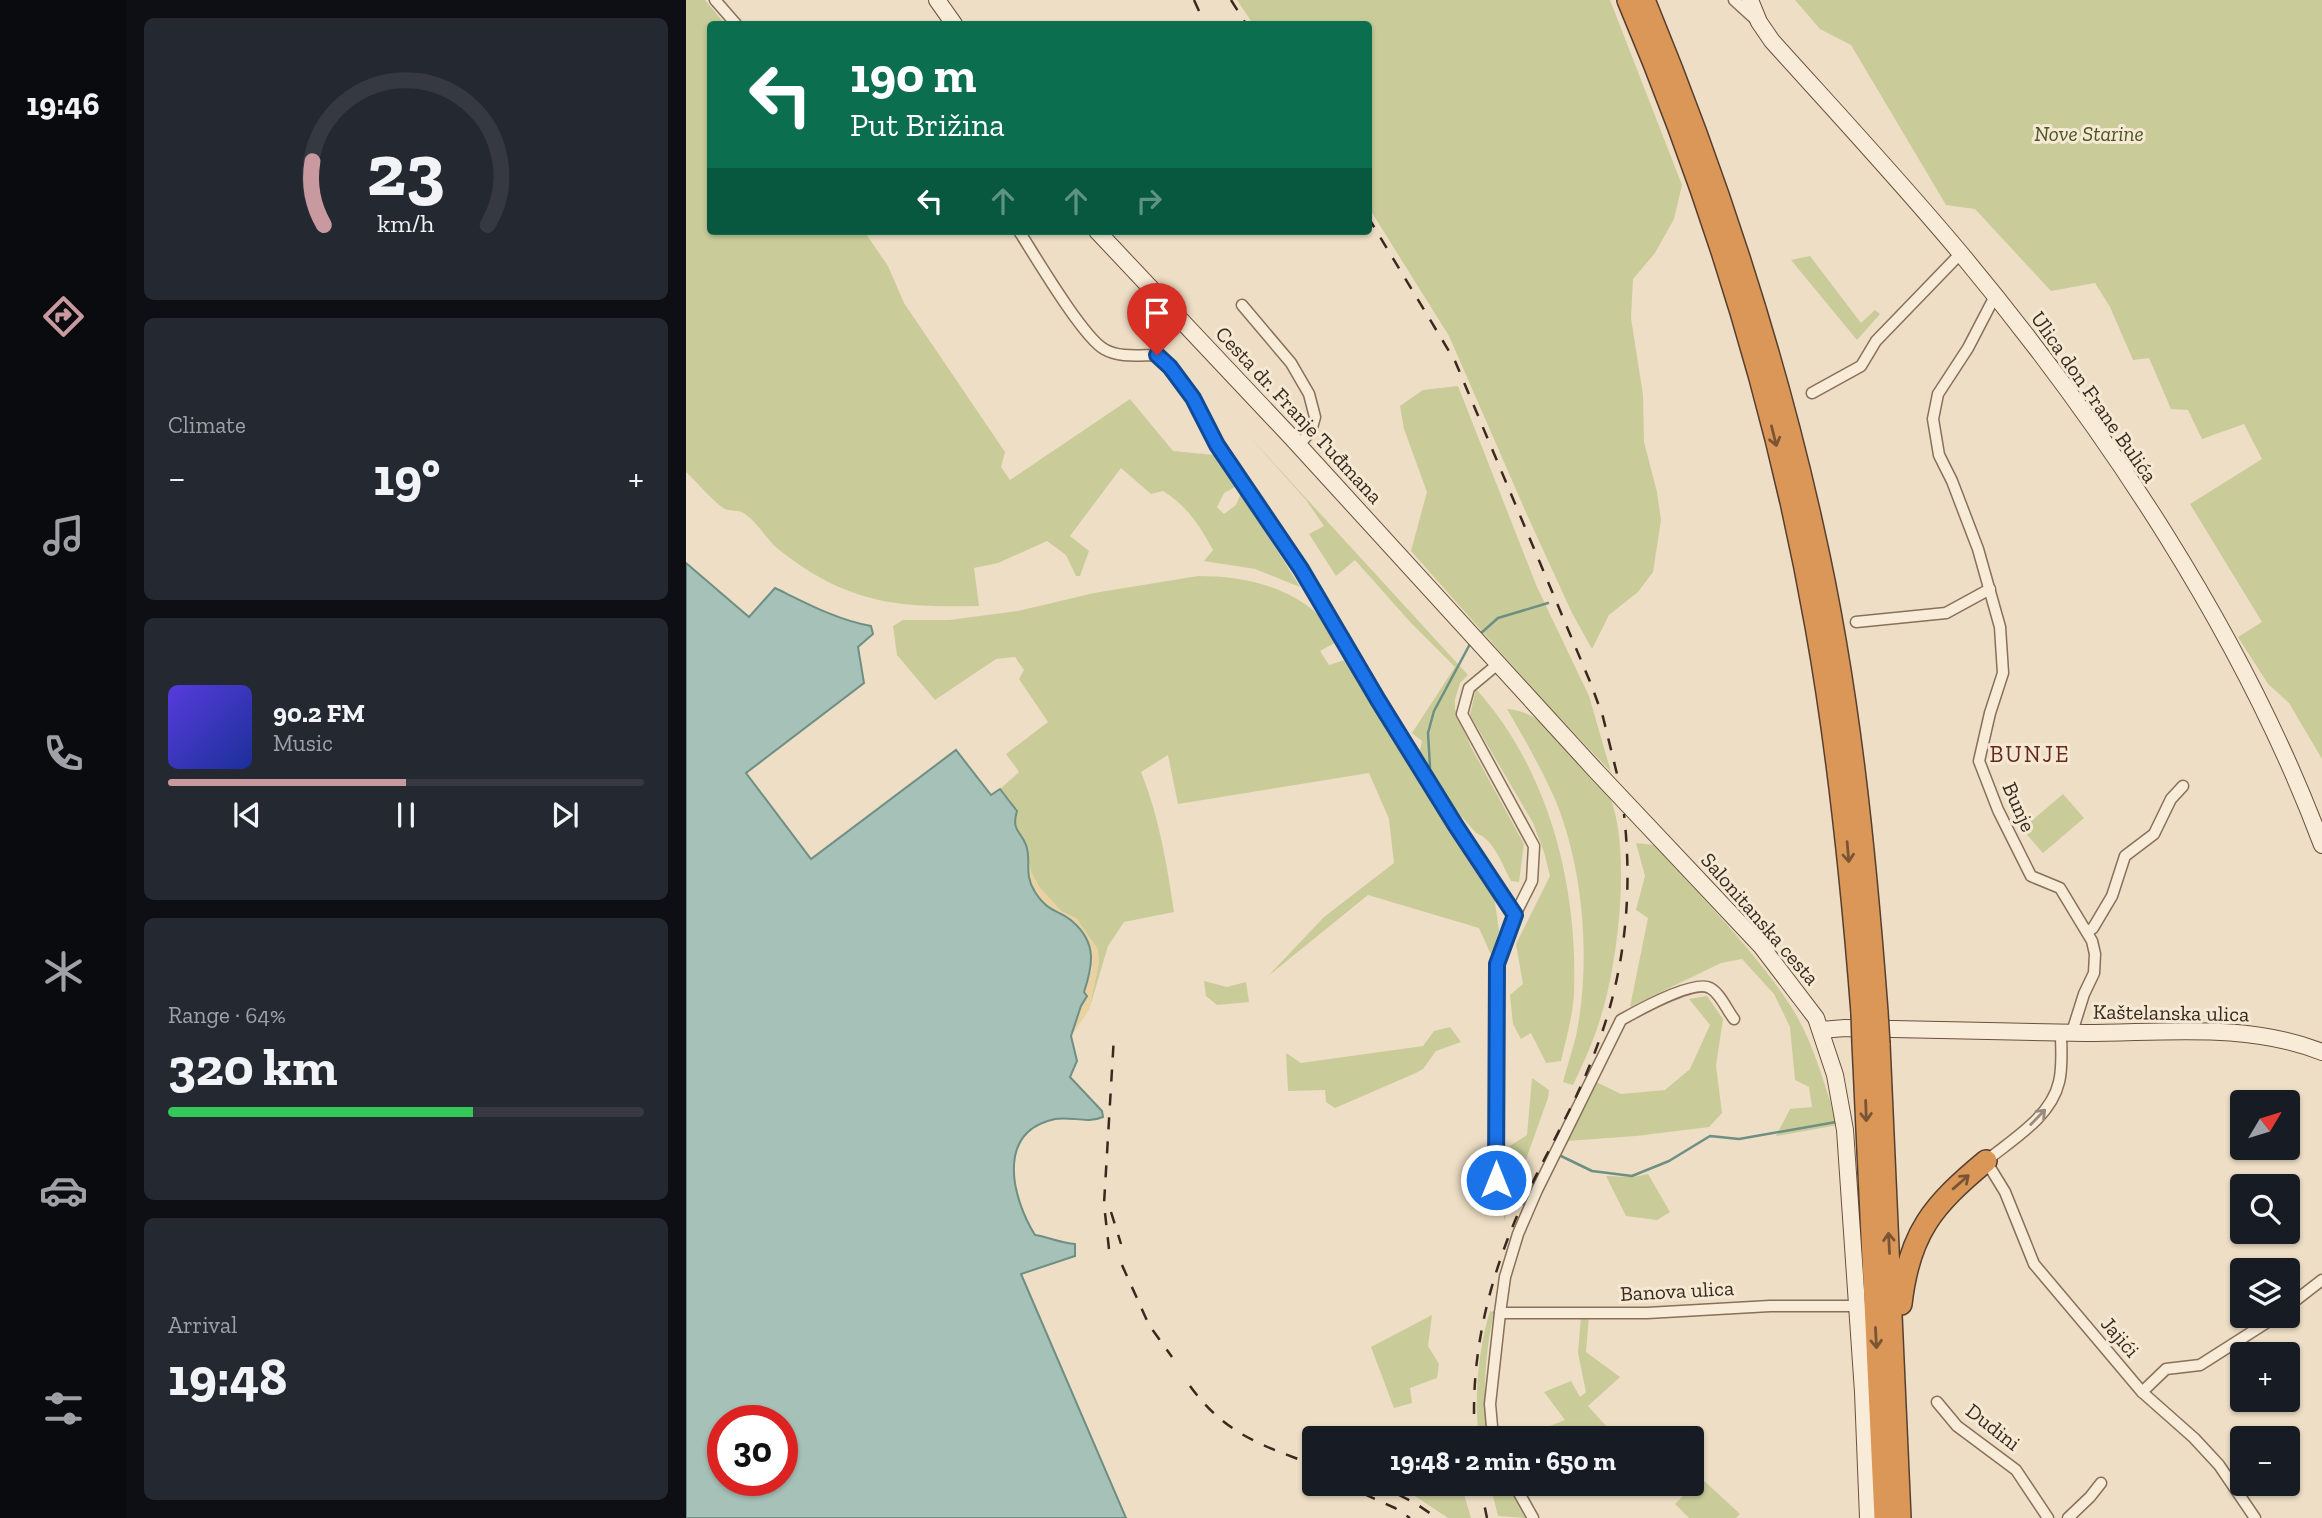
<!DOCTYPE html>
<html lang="en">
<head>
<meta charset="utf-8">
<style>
  :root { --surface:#171b24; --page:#242831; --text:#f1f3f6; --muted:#9ea1a6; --line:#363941; --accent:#c8999f }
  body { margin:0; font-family:"Zilla Slab",serif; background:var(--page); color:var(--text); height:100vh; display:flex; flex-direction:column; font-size:26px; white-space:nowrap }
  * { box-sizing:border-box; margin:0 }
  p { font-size:23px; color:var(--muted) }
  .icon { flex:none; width:38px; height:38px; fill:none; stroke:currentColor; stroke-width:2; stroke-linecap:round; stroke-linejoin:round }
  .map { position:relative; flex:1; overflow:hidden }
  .side { display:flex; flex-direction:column; gap:18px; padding:18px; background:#0d0f14; width:560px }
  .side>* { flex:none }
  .hud { position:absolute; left:21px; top:21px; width:665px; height:214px; border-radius:7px; box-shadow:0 2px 5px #0004; background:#0b6e4f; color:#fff; overflow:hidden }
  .needle { width:46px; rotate:52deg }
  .controls { position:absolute; left:1544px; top:1090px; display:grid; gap:14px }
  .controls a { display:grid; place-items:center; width:70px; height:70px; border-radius:7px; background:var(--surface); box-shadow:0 2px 5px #0004; font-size:35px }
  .speed { position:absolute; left:21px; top:1405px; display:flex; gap:14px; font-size:35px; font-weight:700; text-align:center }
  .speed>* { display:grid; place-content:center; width:91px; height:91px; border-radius:50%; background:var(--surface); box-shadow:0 2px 5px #0004; line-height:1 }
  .speed .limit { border:10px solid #d22; background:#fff; color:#111 }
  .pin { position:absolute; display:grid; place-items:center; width:60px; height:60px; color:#fff; margin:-72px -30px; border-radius:50% 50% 50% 0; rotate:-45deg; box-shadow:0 0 7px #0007 }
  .pin .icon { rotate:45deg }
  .me { position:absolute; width:77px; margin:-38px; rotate:0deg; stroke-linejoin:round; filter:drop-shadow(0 0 5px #0008) }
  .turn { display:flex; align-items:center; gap:24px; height:147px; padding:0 28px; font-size:32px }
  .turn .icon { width:91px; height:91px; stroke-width:2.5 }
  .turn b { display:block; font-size:49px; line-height:60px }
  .lanes { display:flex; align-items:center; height:66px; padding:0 28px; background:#0003; justify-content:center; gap:35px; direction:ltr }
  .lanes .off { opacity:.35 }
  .big { font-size:52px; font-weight:700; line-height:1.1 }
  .side .card { flex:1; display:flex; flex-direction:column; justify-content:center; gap:10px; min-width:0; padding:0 24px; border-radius:10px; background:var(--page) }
  .side .dial { align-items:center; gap:0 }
  .dial svg { height:182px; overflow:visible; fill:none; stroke:var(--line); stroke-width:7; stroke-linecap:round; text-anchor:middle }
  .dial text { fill:var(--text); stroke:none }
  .song { display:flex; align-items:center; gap:21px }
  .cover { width:84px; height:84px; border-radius:10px; background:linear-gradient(135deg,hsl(250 70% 55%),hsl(230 70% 35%)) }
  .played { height:7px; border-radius:4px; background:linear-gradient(90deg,var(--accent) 50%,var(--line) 50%) }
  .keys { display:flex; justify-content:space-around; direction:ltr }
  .heat { display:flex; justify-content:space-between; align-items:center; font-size:38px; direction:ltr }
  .charge { height:10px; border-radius:5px; background:linear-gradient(90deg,#34c759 64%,var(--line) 0) }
  .trip { position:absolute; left:616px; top:1426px; width:402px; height:70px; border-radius:7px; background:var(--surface); box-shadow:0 2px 5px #0004; font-weight:700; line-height:70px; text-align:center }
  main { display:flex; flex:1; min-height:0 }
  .tab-bar { display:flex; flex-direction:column; width:126px; justify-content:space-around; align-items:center; background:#090b0e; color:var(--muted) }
  .tab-bar .icon { width:49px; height:49px }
  .tab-bar .current { color:var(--accent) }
  .tab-bar b { font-size:32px; color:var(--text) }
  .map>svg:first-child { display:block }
  .green { fill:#c9cc99 }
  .sand { fill:#e9d1a2 }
  .water { fill:#a6c1b7; stroke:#6d8f84; stroke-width:2; fill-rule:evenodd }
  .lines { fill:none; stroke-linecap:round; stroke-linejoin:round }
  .stream { stroke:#6d8f84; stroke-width:2.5 }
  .street-casing { stroke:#88705b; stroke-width:13 }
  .secondary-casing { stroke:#6a513e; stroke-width:18 }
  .highway-casing { stroke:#563f2f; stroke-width:24 }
  .street { stroke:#f8ecd8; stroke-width:10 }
  .secondary { stroke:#f8ecd8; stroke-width:16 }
  .highway { stroke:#db9757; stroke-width:21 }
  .rail { stroke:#39291f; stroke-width:2.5; stroke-dasharray:12 12; stroke-linecap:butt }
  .highway-bridge-casing { stroke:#563f2f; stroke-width:24; stroke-linecap:butt }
  .highway-bridge { stroke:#db9757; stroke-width:21 }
  .oneway { stroke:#7a5535 }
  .oneway2 { stroke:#988a7c }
  .route-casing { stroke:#114b97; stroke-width:18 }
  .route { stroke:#1a73e8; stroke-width:12 }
  .labels { text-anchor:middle; stroke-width:6; stroke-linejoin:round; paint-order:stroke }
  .park-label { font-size:21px; font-style:italic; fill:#4c5526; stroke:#f5e9d4 }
  .street-label { font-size:21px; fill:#39291f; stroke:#f5e9d4 }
  .neighbourhood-label { font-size:23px; letter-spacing:2px; fill:#65281f; stroke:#f5e9d4 }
</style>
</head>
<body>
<main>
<nav class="tab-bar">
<b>19:46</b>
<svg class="icon current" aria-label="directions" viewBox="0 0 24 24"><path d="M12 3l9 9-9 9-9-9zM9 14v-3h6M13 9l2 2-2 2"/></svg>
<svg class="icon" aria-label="music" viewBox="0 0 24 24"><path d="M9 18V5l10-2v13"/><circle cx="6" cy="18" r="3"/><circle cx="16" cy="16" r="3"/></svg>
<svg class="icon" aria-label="phone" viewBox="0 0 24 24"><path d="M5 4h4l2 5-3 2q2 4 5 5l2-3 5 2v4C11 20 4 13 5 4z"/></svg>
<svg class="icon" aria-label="climate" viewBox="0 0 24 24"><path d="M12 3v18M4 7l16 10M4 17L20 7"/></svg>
<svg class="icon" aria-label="car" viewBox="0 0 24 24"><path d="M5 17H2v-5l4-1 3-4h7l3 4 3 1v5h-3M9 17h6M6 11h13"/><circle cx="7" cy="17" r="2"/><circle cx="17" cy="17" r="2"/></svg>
<svg class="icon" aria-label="filters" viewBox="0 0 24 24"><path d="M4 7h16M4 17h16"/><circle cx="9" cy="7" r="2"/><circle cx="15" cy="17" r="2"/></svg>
</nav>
<section class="side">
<div class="card dial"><svg viewBox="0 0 100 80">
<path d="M14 69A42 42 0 1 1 86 69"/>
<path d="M14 69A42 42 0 0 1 9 41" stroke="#c8999f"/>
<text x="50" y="56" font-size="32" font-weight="700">23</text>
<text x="50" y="72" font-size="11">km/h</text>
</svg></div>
<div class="card"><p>Climate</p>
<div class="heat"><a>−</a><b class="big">19°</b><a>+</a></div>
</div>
<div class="card">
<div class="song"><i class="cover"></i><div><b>90.2 FM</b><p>Music</p></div></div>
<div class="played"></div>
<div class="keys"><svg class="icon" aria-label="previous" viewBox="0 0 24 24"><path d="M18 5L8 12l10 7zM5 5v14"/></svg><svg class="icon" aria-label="pause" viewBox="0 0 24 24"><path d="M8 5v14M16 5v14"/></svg><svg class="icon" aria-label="next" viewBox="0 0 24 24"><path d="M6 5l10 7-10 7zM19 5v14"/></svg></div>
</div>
<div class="card"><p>Range · 64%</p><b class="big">320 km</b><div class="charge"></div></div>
<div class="card"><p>Arrival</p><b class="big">19:48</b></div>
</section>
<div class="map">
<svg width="1636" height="1518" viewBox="0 0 1636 1518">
  <rect width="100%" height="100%" fill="#eedec5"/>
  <g class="green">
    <path d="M 0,0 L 19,0 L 39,24 L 24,24 L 24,231 L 178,231 L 202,266 L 218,303 L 319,452 L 315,467 L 324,480 L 444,399 L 487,451 L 528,455 L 551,486 L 538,493 L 531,507 L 538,514 L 550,505 L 555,493 L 614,587 L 569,569 L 518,561 L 527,550 C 514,526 501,506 477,491 L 465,494 L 435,468 L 384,536 L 403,551 L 394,576 L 390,576 L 380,555 L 361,541 L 312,563 L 288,568 L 293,606 C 209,608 160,603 92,549 C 80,539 72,523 59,514 C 53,509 45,512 39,509 C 27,502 11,482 0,472 Z"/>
    <path d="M 551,0 L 924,0 L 996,185 L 988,219 L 969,253 L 947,279 L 945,318 L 957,395 L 958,442 L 971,492 L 975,520 L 967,572 L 952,592 L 923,615 L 906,649 L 886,613 L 842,517 L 763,336 L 683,208 L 682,24 L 567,24 Z"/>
    <path d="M 1109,0 L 1636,0 L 1636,759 L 1603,703 L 1582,684 L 1552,637 L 1576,622 L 1504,504 L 1576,459 L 1558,424 L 1516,439 L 1502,410 L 1485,409 L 1463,358 L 1447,360 L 1424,307 L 1409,283 L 1365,291 L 1289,209 L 1260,205 L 1165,45 L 1134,29 Z"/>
    <path d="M 1124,256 L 1175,323 L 1189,310 L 1194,314 L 1171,340 L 1105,260 Z"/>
    <path d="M 772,386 L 851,587 L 903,696 L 925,772 L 856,699 L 725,551 L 741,492 L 718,429 L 714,406 L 737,390 Z"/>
    <path d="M 563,436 L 782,675 L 774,683 L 769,699 L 769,709 L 785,747 L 838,844 L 833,882 L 825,881 C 817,866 807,838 790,833 L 762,801 L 733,756 L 736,741 L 726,733 L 769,667 L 725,623 L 669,560 L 650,576 L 623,534 L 638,526 L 620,500 Z"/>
    <path d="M 512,576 C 550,576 591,583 623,607 C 635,616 644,629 652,641 L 634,651 L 643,665 L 662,659 L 808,896 L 813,930 L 806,957 L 793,928 L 682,895 L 582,976 L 638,917 L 708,863 L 703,819 L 683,773 L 492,804 L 482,755 L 455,772 C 473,816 481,865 488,912 L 438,922 L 422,946 L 403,1010 L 413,962 L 391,919 L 375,911 L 353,887 L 345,872 L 340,845 L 331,833 L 324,800 L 314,789 L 333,772 L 320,754 L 362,722 L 333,679 L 338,670 L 329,657 L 310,659 L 249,700 L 211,655 L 207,626 L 217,620 L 263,620 L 332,611 L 408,593 Z"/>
    <path d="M 790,689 C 863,770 892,885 888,993 C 887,1015 880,1039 875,1061 L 860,1063 L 845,1033 L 835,1039 L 827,1024 L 824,995 L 837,984 L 830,944 L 864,876 L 858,852 L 847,823 L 784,715 Z"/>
    <path d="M 821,709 C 849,711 868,731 886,751 C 896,763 917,781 923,795 C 946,846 932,964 915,1016 C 908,1040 898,1062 887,1085 L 877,1082 C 881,1067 886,1051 890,1036 C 905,963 898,873 871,804 C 857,771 839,740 821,709 Z"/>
    <path d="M 1377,794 L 1398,818 L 1357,853 L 1336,829 Z"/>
    <path d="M 950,843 L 968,845 C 1014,896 1066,947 1104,1005 C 1128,1041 1138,1085 1152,1125 L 1090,1136 L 1104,1109 L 1126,1107 L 1123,1087 L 1109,1080 L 1104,1027 L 1088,994 L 1056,959 L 1035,963 L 944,1007 L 962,918 L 950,910 L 959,876 Z"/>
    <path d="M 518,981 L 541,987 L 560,982 L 563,1002 L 531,1005 L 520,996 Z"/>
    <path d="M 1021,996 L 1037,1019 L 1030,1066 L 1036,1113 L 1023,1127 L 950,1136 L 881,1141 L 908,1081 L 935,1094 L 979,1090 L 1004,1069 L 1024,1025 L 1003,999 Z"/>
    <path d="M 764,1027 L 775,1042 L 750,1051 L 737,1069 L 730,1073 L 649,1108 L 640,1102 L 639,1090 L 602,1091 L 600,1053 L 615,1063 L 737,1046 L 748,1031 Z"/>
    <path d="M 846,1078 L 863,1090 L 862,1098 L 818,1221 L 816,1182 L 822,1147 L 841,1135 Z"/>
    <path d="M 962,1174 L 984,1212 L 971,1220 L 940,1216 L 920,1176 L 948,1177 Z"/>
    <path d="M 804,1311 L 808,1312 C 799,1352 796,1397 802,1438 L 793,1438 C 788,1399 792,1350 804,1311 Z"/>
    <path d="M 746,1315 L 742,1346 L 753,1364 L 751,1378 L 724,1388 L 726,1403 L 708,1408 L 685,1347 Z"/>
    <path d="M 895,1316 L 903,1316 L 900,1352 L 934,1377 L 902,1406 L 931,1438 L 833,1438 L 879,1420 L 858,1392 L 885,1381 L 894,1397 L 900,1392 L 892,1353 Z"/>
    <path d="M 1015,1478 L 1054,1514 L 1050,1518 L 1003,1518 L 989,1504 Z"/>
    <path d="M 761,1484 L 775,1484 L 785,1518 L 762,1518 L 726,1494 L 733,1491 L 743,1495 L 762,1488 Z"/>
    <path d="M 804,1484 L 821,1484 L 840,1518 L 812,1516 Z"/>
  </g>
  <path class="sand" d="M 340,845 L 345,872 L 353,887 L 375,911 L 391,919 L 412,949 L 413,962 L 403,1010 L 385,1036 L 395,1005 L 399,1001 L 398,992 L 406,968 L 387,921 C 346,901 342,889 340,845 Z"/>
  <path class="water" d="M 0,563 L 63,617 L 89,588 C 120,603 151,620 185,626 L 187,634 L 172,647 L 178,683 L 60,773 L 125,859 L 270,750 L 305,795 L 314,789 L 331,811 C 325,831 335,831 340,845 C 346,862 337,873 349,892 C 363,914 373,909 387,922 C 411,943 407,965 398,992 L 401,996 L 395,1006 L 385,1036 L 391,1061 L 384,1077 L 416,1111 L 417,1117 C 401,1124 385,1116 369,1119 C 309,1132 326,1198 349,1235 C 363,1237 374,1243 389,1244 L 389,1256 L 335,1274 L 440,1518 L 0,1518 ZM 37,1421 L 96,1421 L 96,1480 L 37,1480 Z"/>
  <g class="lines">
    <g class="stream">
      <path d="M 794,634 L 812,618 L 862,603"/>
      <path d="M 744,767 L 742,733 L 748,711 L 784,644"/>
      <path d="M 875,1156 L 906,1171 L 946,1176 L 983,1161 L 1024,1136 L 1053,1139 L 1150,1122"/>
    </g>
    <defs>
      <g id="street">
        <path d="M 29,0 L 50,24"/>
        <path d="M 1048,0 L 1071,21"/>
        <path d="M 333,231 C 349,256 396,336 418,349 C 433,358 453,355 471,355 L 484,367 L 507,398 L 531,445 L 615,569 L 704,720 L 770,826 L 829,915"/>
        <path d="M 1309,296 L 1282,348 L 1252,394 L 1247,419 L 1253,455 L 1266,481 L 1292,549 L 1314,627 L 1317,673 L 1304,713 L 1293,761 L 1312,810 L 1345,876 L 1374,888 L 1406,941 L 1409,954 L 1408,973 L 1398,994 L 1386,1032"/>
        <path d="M 556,305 L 605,363 L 623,394 L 629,417 L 625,431 L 613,445"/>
        <path d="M 1126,393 L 1175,366 L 1190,341 L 1275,253"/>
        <path d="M 1170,622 L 1260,613 L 1304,589"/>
        <path d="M 1401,932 L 1407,928 L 1426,896 L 1439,856 L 1468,834 L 1485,799 L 1497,786"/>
        <path d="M 1375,1032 C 1375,1048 1377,1066 1373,1082 C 1365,1117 1327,1139 1300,1161 L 1319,1192 L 1348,1264 L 1456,1392 L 1508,1438 L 1533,1465 L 1569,1518"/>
        <path d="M 810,1180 L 812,964 L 829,915 L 846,881 L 848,846 L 776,714 L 783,688 L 813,663"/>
        <path d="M 1601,1307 L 1636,1280"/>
        <path d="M 814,1313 L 961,1313 L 1084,1306 L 1170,1306"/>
        <path d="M 1456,1392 L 1480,1369 L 1514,1365 L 1591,1316"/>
        <path d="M 1251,1402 L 1271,1426 L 1330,1470 L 1362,1518"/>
        <path d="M 807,1438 L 804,1404 L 814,1313 L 819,1277 L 832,1234 L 851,1190 L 935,1020 C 951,1011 1008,979 1024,988 C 1034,993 1041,1010 1048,1019"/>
        <path d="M 828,1484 L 847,1518"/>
        <path d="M 1382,1518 L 1404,1497 L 1415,1483"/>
      </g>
      <g id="secondary">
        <path d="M 251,0 L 268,24"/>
        <path d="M 1064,0 L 1073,22 L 1086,41 C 1150,112 1215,182 1276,255 C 1420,428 1557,634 1636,845"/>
        <path d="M 411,231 L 606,438 L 911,772 L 1075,946 L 1130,1018 L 1149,1075 L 1159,1130 L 1177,1392 L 1182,1518"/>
        <path d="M 1135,1030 L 1159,1028 C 1239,1029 1319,1032 1399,1033 C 1478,1033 1561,1022 1636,1052"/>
      </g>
      <g id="highway">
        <path d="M 942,0 C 1027,201 1092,411 1130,626 C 1153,754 1166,884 1176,1013"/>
        <path d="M 958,0 C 1029,172 1087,348 1127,529 C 1163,688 1179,851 1191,1012"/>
        <path d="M 1177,1043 L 1199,1518"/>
        <path d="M 1193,1044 L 1214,1518"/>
        <path d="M 1215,1304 C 1223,1233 1247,1205 1300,1161"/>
      </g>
    </defs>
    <use href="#street" class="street-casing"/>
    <use href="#secondary" class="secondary-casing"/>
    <use href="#highway" class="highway-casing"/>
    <use href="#street" class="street"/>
    <use href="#secondary" class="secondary"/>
    <use href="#highway" class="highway"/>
    <g class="rail">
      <path d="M 508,0 L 519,24"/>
      <path d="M 545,0 L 560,24"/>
      <path d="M 682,217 L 769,361 L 905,684 L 917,717 L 931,774"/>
      <path d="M 425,1212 L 435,1244"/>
      <path d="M 423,1249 L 418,1204 L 428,1036"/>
      <path d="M 436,1265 L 463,1325 L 486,1357"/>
      <path d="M 504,1386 C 539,1434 575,1445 628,1465"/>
      <path d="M 789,1438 C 783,1353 805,1269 842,1192 C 865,1144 892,1099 910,1049 C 939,974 947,894 938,814"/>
      <path d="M 656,1484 L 709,1508 L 724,1518"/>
      <path d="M 691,1484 L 729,1503 L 751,1518"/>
      <path d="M 794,1484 L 801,1518"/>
    </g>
    <defs>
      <g id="highway-bridge">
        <path d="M 1191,1012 L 1193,1044"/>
        <path d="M 1176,1013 L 1177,1043"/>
      </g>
    </defs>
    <use href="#highway-bridge" class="highway-bridge-casing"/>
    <use href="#highway-bridge" class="highway-bridge"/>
  </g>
  <defs><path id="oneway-shaft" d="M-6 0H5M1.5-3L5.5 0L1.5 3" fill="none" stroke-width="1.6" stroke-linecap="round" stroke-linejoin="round" transform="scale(1.75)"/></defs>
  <g class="oneway">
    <use href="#oneway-shaft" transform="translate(1088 436) rotate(76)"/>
    <use href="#oneway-shaft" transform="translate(1162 852) rotate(85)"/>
    <use href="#oneway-shaft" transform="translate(1180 1111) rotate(88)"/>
    <use href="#oneway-shaft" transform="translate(1275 1182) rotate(-41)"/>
    <use href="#oneway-shaft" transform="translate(1203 1243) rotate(-93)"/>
    <use href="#oneway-shaft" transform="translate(1190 1338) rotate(87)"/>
  </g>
  <use class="oneway2" href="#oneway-shaft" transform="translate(1352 1117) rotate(-46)"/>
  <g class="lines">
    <defs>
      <path id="route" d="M 471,355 L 484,367 L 507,398 L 531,445 L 615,569 L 692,700 L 770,826 L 829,915 L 811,964 L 810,1180"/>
    </defs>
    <use href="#route" class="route-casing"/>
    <use href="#route" class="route"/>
  </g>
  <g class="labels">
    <g class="park-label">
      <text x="1403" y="141">Nove Starine</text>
    </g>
    <g class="street-label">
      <text transform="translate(1408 397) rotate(55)" y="7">Ulica don Frane Bulića</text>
      <text transform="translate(613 415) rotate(47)" y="7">Cesta dr. Franje Tuđmana</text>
      <text transform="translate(1333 807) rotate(66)" y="7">Bunje</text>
      <text transform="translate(1074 919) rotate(49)" y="7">Salonitanska cesta</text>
      <text transform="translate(1485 1013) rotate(1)" y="7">Kaštelanska ulica</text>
      <text transform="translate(991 1291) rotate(-3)" y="7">Banova ulica</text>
      <text transform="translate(1434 1337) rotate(49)" y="7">Jajići</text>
      <text transform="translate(1307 1427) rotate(38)" y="7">Dudini</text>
    </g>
    <g class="neighbourhood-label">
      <text x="1344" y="762">BUNJE</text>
    </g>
  </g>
</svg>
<div class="controls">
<a><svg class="needle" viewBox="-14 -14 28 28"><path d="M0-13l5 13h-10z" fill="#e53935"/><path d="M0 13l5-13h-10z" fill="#9ea1a6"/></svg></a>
<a><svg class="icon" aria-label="search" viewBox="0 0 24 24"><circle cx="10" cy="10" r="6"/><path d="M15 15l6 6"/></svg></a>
<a><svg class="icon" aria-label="layers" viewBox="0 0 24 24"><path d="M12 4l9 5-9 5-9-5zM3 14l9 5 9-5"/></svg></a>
<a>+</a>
<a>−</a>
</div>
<div class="speed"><div class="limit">30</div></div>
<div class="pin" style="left:471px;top:355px;background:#d93025"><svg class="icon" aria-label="arrive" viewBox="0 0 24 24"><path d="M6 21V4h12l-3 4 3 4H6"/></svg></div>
<svg class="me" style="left:810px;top:1180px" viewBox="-20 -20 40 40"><circle r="17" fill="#1a73e8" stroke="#fff" stroke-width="3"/><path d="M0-11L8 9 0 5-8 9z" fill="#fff"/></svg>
<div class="trip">19:48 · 2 min · 650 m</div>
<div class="hud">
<div class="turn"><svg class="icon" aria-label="left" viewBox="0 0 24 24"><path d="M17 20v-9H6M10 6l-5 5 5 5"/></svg><div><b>190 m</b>Put Brižina</div></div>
<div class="lanes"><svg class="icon" aria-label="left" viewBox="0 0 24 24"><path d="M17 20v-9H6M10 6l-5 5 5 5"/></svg><svg class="icon off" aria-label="ahead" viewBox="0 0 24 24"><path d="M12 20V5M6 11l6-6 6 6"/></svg><svg class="icon off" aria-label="ahead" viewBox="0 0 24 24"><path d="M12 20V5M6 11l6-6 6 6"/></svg><svg class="icon off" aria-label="right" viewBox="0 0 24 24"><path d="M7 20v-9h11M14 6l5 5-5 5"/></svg></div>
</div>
</div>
</main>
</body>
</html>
